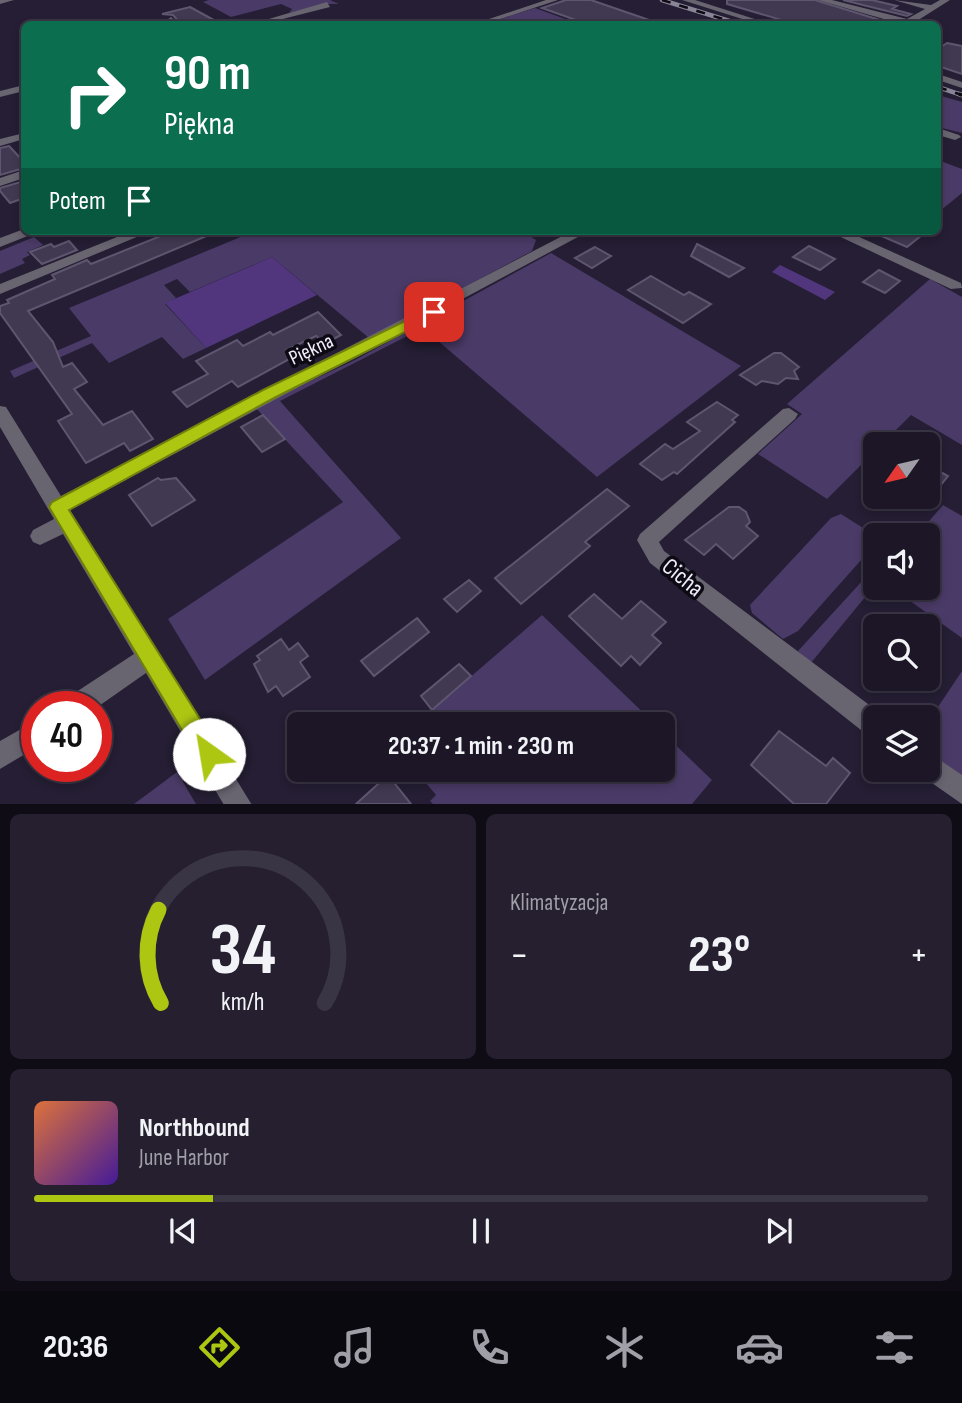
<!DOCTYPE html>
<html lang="pl">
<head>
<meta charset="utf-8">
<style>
  :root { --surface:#1c1627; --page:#251f2f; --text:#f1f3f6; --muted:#a09fa7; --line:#3a3544; --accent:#acc612 }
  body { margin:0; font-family:"Sofia Sans Condensed",sans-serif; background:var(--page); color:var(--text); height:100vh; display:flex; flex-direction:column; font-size:26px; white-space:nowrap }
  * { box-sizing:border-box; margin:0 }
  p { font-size:23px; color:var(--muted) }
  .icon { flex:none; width:38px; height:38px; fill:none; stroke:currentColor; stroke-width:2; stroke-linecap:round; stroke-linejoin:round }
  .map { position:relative; height:804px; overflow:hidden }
  .panel { display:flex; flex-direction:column; gap:10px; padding:10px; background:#0f0c15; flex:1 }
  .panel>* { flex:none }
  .hud { position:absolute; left:21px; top:21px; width:920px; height:214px; border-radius:10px; box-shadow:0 4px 10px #0003,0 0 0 2px var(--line); background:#0b6e4f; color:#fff; overflow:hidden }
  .needle { width:46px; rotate:236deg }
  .buttons { position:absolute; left:863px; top:432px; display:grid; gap:14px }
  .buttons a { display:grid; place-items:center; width:77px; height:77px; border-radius:10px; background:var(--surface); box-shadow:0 4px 10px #0003,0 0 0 2px var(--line); font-size:35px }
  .speed { position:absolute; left:21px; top:691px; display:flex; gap:14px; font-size:35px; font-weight:700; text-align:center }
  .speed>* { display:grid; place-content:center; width:91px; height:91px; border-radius:50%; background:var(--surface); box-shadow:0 4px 10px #0003,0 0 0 2px var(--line); line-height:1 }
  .speed .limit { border:10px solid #d22; background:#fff; color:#111 }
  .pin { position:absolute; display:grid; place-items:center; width:60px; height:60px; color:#fff; margin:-30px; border-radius:14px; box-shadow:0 4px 10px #0006 }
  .me { position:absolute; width:77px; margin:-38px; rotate:328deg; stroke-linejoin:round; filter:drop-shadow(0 0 5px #0008) }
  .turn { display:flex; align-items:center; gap:24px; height:147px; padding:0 28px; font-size:32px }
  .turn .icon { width:91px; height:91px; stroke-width:2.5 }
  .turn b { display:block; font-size:49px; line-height:60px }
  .then { display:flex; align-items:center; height:66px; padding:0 28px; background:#0003; gap:14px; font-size:26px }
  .big { font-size:52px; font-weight:700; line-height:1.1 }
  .panel .tile { flex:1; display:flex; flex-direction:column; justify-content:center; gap:10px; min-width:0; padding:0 24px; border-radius:10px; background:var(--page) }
  .panel .dial { align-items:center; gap:0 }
  .dial svg { height:182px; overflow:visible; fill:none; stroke:var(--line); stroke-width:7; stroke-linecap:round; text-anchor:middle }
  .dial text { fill:var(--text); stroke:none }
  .song { display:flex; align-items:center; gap:21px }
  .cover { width:84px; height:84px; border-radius:10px; background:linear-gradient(135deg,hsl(20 70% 55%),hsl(260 70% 35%)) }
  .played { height:7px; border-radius:4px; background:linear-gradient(90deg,var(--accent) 20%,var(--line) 20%) }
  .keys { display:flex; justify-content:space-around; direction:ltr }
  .heat { display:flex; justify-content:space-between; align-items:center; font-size:38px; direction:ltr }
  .panel .tiles { flex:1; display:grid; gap:10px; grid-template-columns:1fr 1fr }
  .tile:last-child { grid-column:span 2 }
  .trip { position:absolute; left:287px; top:712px; width:388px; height:70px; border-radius:10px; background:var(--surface); box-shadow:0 4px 10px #0003,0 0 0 2px var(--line); font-weight:700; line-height:70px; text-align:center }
  .tabs { display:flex; height:112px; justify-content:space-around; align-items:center; background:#0b0910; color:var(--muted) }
  .tabs .icon { width:49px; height:49px }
  .tabs .selected { color:var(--accent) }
  .tabs b { font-size:32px; color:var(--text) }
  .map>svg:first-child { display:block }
  .green { fill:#4a3a67 }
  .forest { fill:#52367d }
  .building { fill:#413951; stroke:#5e566f; stroke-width:2 }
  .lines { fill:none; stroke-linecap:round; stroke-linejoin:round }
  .minor { fill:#686470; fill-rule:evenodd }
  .rail-far1-casing { stroke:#8a8497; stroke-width:4.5 }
  .rail-casing { stroke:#8a8497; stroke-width:5 }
  .rail-far1 { stroke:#0d0a13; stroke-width:2.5; stroke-dasharray:9; stroke-linecap:butt }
  .rail { stroke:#0d0a13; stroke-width:3.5; stroke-dasharray:10; stroke-linecap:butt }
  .route { fill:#acc612; stroke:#70810c; stroke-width:2 }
  .labels { text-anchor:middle; stroke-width:7; stroke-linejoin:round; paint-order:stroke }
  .street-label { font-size:21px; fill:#f2edfc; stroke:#0d0a13 }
  .near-street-label { font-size:24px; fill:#f2edfc; stroke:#0d0a13 }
</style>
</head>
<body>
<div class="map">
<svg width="962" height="805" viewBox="0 0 962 805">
  <rect width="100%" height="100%" fill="#251e34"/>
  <g class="green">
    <path d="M 209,0 L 330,0 L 339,4 L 326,4 L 289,13 L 292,9 L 281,4 L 231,17 L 203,2 Z"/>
    <path d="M 535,8 L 568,20 C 553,25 509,30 497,20 Z"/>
    <path d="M 938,95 L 962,102 L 962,133 L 938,127 Z"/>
    <path d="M 938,160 L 962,169 L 962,193 L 940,211 Z"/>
    <path d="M 255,231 L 522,231 L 536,240 L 532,251 L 369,338 L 272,257 L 190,292 L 177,279 L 164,285 L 176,298 L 165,304 L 206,348 L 183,359 L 162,337 L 109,363 L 92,343 L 14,378 L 10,371 L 91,336 L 69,308 Z"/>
    <path d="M 34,237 L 43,245 L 27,252 L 30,255 L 22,259 L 25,263 L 0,274 L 0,251 Z"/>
    <path d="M 551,253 L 741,366 L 597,477 L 423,328 L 280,401 L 401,538 L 205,680 L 168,619 L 343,502 L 255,407 L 355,360 Z"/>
    <path d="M 930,279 L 962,297 L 962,445 L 911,415 L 882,444 L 875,444 L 875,451 L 827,499 L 758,454 L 802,414 L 787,404 Z"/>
    <path d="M 943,505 L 962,516 L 962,638 L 892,588 L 928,588 L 928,536 L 917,535 Z"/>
    <path d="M 841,514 L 868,531 L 870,550 L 798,631 L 783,639 L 752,613 L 750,605 L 831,518 Z"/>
    <path d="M 875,567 L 875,585 L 810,664 L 798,651 Z"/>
    <path d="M 542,615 L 655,724 L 416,724 Z"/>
    <path d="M 962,671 L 962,779 L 928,754 L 928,722 Z"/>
    <path d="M 663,733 L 712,780 L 692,804 L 433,804 L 430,801 L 436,795 L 415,770 L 663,770 Z"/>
    <path d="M 177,772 L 196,804 L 134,804 Z"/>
  </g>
  <g class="forest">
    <path d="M 272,257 L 317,295 L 206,348 L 165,303 Z"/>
    <path d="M 780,265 L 835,292 L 825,300 L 772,272 Z"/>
  </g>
  <g class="building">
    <path d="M 566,0 L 591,0 L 655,22 L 655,24 L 587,24 L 542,8 Z"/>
    <path d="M 727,0 L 815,0 L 893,24 L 795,24 L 727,4 Z"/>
    <path d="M 843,0 L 872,0 L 897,6 L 892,9 L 911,14 L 907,16 Z"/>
    <path d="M 190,7 L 221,24 L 181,24 L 173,15 L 162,14 Z"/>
    <path d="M 947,43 L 962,46 L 962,74 L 938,66 L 938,49 Z"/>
    <path d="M 9,146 L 24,162 L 24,168 L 0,175 L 0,148 Z"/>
    <path d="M 24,181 L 24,198 L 10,203 L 0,191 L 0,188 Z"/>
    <path d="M 173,231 L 216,232 L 28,311 L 53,342 L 63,367 L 72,363 L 87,382 L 74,389 L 103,425 L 132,411 L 153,439 L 130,451 L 124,443 L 86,463 L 58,421 L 72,414 L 0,313 L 0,306 L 9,303 L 7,300 L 55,279 L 52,275 L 87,260 L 91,264 Z"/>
    <path d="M 870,231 L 927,231 L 907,247 Z"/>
    <path d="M 69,241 L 77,250 L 42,264 L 30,252 L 51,244 L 54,247 Z"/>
    <path d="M 697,244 L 744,268 L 729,277 L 691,256 Z"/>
    <path d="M 809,246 L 835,259 L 820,270 L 793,257 Z"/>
    <path d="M 595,247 L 611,256 L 592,268 L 575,258 Z"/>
    <path d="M 879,270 L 900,281 L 885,293 L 863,282 Z"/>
    <path d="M 651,276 L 684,295 L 689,292 L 711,304 L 683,323 L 628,290 Z"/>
    <path d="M 318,312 L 341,335 L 326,343 L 316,336 L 286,350 L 293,357 L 238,387 L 232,381 L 187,407 L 173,392 L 208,374 L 196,361 L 237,340 L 243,346 L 270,332 L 273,335 Z"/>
    <path d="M 774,353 L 781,353 L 799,367 L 794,371 L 798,379 L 786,378 L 778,384 L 762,381 L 756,385 L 740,375 Z"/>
    <path d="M 717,402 L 738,415 L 732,420 L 735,422 L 677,474 L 674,472 L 662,480 L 640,464 L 665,444 L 673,449 L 700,431 L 687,422 Z"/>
    <path d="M 263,415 L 285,439 L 262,452 L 241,427 Z"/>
    <path d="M 928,465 L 948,476 L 928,501 Z"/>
    <path d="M 158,478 L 161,480 L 176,478 L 195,500 L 152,526 L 129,495 Z"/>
    <path d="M 607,489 L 629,506 L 585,542 L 590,546 L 521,604 L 495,578 Z"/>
    <path d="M 729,507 L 739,507 L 746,512 L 750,522 L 746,526 L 758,536 L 733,559 L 716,544 L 704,555 L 685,540 Z"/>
    <path d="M 469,580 L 481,591 L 457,612 L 444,599 Z"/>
    <path d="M 594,594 L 622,619 L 641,601 L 666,622 L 652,635 L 661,643 L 640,665 L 631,656 L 621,666 L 569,616 Z"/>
    <path d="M 417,618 L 429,632 L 374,676 L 361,661 Z"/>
    <path d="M 281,639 L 289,650 L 298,643 L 308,656 L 300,662 L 310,677 L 283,696 L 276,686 L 268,692 L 254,664 L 260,660 L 257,656 Z"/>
    <path d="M 459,664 L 471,676 L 432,710 L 421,696 Z"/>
    <path d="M 779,731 L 826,766 L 833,758 L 850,773 L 826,804 L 794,804 L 751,765 Z"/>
    <path d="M 388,775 L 411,804 L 356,804 Z"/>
  </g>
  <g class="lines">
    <g class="minor">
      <path d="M 0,0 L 14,0 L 0,4 Z"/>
      <path d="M 546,0 L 558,0 L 485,24 L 474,24 Z"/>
      <path d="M 682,0 L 695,0 L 770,24 L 758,24 Z"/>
      <path d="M 818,0 L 832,0 L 907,19 L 925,9 L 894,0 L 931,5 L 940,0 L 950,0 L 912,24 L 901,24 Z"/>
      <path d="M 327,2 L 330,7 L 263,24 L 251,24 Z"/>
      <path d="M 171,17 L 179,24 L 171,24 L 167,20 Z"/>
      <path d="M 938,74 L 962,82 L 962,88 L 938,80 Z"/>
      <path d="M 24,85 L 24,91 L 0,97 L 0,91 Z"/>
      <path d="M 938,128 L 959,135 L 961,137 L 955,140 L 938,135 Z"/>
      <path d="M 24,133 L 24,139 L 0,146 L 0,139 Z"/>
      <path d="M 24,170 L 24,178 L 0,186 L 0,178 Z"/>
      <path d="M 24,229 L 40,231 L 0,247 L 0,238 Z"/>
      <path d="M 132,231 L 151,231 L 0,294 L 0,284 Z"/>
      <path d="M 572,231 L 589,231 L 70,510 L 252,805 L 224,805 L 146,673 L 96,708 L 64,707 L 67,698 L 134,654 L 63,534 L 40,545 L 33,542 L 30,536 L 33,530 L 54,519 L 0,427 L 0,406 L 6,407 L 61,496 Z"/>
      <path d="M 828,231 L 846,231 L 961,283 L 962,288 L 951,289 Z"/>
      <path d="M 789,408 L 798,414 L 795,419 L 659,542 L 664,551 L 884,716 L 875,718 L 875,737 L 866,734 L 650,563 L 637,540 L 640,534 L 783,409 Z"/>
      <path d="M 37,720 L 37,747 L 0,769 L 0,741 Z"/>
      <path d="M 928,752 L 962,775 L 962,804 L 919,774 L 917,770 L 928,770 Z"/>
    </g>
    <defs>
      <g id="rail-far1">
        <path d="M 662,0 L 739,24"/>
        <path d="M 938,87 L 962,95"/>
      </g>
      <path id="rail" d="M 959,94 L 962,95"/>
    </defs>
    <use href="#rail-far1" class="rail-far1-casing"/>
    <use href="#rail" class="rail-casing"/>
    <use href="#rail-far1" class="rail-far1"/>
    <use href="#rail" class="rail"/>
  </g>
  <path class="route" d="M 434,307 L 439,309 L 439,315 L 274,398 L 69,510 L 217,746 L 221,754 L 217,762 L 209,766 L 201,762 L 52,512 L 49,507 L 52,502 L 263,390 Z"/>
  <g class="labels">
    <g class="street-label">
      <text transform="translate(311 349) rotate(-25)" y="7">Piękna</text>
    </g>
    <g class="near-street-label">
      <text transform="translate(683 577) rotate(39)" y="8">Cicha</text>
    </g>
  </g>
</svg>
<div class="buttons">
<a><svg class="needle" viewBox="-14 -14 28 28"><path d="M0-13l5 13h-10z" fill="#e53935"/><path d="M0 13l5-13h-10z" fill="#a09fa7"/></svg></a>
<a><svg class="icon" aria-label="sound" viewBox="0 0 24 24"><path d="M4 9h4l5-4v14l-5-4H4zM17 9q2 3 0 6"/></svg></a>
<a><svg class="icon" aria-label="search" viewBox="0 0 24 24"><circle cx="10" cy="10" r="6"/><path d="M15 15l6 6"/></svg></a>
<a><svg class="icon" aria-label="layers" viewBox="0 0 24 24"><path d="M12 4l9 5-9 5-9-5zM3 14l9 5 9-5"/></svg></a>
</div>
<div class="speed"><div class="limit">40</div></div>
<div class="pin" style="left:434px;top:312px;background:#d93025"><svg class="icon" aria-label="arrive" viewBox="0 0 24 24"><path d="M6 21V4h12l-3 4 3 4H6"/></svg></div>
<svg class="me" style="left:209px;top:754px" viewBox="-20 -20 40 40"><circle r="19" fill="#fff"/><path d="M0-13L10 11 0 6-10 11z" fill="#acc612"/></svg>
<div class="trip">20:37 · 1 min · 230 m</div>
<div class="hud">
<div class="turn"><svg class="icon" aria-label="right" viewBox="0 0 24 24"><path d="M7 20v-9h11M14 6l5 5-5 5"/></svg><div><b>90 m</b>Piękna</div></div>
<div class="then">Potem<svg class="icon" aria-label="arrive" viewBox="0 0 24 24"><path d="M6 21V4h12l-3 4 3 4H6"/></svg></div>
</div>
</div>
<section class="panel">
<div class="tiles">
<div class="tile dial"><svg viewBox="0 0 100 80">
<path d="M14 69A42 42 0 1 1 86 69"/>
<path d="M14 69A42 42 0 0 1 13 28" stroke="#acc612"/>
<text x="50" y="56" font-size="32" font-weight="700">34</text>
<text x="50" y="72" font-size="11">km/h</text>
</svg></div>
<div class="tile"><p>Klimatyzacja</p>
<div class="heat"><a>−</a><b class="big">23°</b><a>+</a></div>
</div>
<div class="tile">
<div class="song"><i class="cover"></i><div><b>Northbound</b><p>June Harbor</p></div></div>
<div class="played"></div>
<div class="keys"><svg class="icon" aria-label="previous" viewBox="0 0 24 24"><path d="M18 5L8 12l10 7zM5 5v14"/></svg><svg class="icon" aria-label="pause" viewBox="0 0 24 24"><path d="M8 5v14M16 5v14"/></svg><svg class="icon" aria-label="next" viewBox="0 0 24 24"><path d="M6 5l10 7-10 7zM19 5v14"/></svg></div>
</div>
</div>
</section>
<nav class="tabs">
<b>20:36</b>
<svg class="icon selected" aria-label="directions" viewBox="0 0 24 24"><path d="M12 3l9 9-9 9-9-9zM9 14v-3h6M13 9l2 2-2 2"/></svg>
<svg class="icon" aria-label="music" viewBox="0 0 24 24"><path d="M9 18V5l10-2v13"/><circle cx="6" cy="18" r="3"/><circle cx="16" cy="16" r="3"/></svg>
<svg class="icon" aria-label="phone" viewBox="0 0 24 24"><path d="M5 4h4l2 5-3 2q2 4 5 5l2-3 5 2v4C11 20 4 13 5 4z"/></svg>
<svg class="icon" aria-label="climate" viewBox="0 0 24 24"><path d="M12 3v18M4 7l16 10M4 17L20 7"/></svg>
<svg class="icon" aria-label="car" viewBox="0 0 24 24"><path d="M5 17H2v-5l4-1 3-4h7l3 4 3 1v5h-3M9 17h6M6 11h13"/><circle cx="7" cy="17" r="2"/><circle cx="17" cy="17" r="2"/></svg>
<svg class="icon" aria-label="filters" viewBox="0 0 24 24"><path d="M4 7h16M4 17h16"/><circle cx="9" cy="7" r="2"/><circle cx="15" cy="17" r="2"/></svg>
</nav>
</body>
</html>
